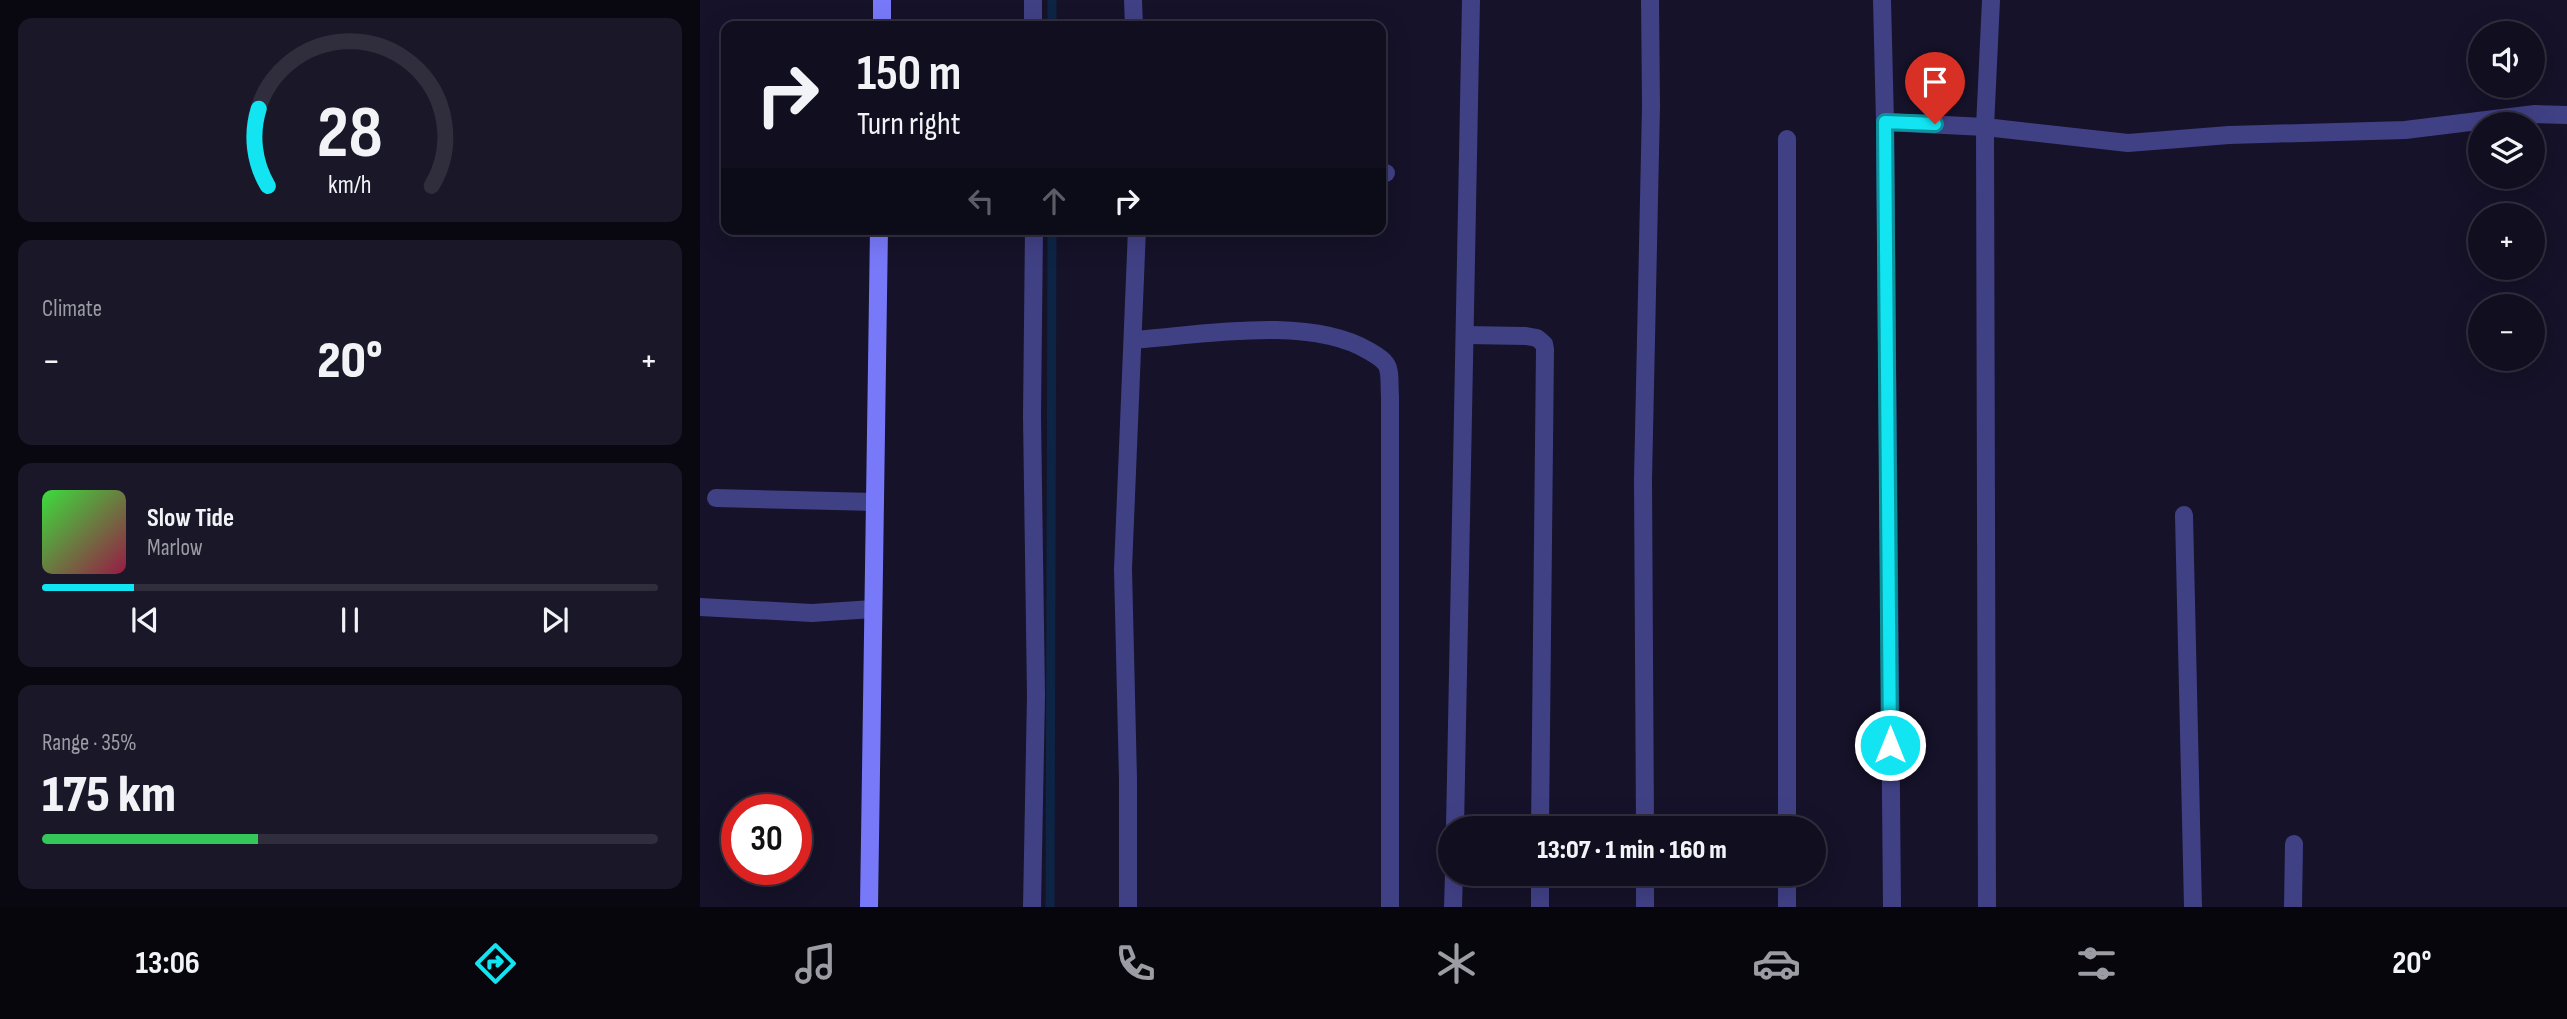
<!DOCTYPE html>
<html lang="en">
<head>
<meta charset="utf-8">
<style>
  :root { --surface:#100e1f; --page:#191728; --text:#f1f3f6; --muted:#9c9ca4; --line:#302e3d; --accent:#12e4f2 }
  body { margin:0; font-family:"Sofia Sans Condensed",sans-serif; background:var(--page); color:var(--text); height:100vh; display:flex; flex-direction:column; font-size:26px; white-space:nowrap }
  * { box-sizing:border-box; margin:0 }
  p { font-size:23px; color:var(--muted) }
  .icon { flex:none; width:38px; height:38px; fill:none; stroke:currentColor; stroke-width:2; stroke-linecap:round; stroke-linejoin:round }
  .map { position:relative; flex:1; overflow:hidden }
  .panel { display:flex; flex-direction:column; gap:18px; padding:18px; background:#090811; width:700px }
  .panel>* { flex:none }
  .banner { position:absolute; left:21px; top:21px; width:665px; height:214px; border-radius:14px; box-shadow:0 7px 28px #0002,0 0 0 2px var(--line); background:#100e1f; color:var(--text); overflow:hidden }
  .controls { position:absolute; left:1768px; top:21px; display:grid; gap:14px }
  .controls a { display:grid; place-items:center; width:77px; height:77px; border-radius:50%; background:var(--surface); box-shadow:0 7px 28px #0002,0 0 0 2px var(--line); font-size:35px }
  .speed { position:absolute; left:21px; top:794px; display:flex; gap:14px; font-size:35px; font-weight:700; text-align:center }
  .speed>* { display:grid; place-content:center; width:91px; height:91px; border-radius:50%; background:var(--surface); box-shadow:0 7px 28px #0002,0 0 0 2px var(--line); line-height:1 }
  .speed .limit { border:10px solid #d22; background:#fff; color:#111 }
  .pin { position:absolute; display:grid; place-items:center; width:60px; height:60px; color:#fff; margin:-72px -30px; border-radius:50% 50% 50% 0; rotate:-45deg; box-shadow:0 0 7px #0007 }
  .pin .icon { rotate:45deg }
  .me { position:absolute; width:77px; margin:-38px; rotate:0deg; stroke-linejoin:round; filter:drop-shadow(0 0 5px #0008) }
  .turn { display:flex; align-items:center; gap:24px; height:147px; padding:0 21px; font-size:32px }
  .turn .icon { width:91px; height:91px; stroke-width:2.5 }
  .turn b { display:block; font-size:49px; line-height:60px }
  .lanes { display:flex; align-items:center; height:66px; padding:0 21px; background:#0003; justify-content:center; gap:35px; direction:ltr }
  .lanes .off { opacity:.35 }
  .big { font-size:52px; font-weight:800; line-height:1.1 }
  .panel .widget { flex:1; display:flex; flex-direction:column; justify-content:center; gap:10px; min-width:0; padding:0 24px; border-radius:14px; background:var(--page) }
  .panel .dial { align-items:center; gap:0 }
  .dial svg { height:182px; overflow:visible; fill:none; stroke:var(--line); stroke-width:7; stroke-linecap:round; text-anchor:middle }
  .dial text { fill:var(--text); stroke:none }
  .song { display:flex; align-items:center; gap:21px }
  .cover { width:84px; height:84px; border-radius:10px; background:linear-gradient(135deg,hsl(120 70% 55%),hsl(340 70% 35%)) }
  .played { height:7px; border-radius:4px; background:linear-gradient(90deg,var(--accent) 15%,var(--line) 15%) }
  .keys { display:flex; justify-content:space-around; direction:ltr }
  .heat { display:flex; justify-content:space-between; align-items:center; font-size:38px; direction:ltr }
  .charge { height:10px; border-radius:5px; background:linear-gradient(90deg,#34c759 35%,var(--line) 0) }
  .trip { position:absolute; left:738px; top:816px; width:388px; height:70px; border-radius:35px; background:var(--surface); box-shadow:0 7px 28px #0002,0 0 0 2px var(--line); font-weight:800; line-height:70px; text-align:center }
  .tabs { display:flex; height:112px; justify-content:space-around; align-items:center; background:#06060c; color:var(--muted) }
  .tabs .icon { width:49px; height:49px }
  .tabs .active { color:var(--accent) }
  .tabs b { font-size:32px; color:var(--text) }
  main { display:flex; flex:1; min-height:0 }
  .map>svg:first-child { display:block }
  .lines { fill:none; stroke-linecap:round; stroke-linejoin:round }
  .stream { stroke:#0e2445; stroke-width:9 }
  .minor { stroke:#404085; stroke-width:18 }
  .secondary { stroke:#7879f8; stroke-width:18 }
  .route-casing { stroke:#0c949d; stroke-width:18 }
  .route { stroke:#12e4f2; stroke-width:12 }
</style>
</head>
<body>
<main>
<section class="panel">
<div class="widget dial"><svg viewBox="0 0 100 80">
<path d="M14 69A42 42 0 1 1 86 69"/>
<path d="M14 69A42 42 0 0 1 10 35" stroke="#12e4f2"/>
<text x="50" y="56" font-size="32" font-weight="700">28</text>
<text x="50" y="72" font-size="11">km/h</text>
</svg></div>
<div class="widget"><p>Climate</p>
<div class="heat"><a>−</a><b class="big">20°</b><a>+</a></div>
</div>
<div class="widget">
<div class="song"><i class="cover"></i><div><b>Slow Tide</b><p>Marlow</p></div></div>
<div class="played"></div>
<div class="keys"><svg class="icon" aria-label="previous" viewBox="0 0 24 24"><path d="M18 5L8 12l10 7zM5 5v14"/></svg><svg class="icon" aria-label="pause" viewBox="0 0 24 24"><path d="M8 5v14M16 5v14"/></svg><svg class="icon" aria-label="next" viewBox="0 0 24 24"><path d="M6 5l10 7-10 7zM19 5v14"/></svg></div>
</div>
<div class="widget"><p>Range · 35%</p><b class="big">175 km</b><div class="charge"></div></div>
</section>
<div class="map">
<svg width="1867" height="907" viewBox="0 0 1867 907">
  <rect width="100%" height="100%" fill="#151229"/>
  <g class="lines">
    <g class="stream">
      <path d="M 352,26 L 352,0"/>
      <path d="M 350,907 L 352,229"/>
    </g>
    <g class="minor">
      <path d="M 333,0 L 333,26"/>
      <path d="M 433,0 L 434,26"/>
      <path d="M 1182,0 L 1185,122 L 1192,907"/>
      <path d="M 1185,122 L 1285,127 L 1428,143 L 1529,135 L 1705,130 L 1835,114 L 1867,115"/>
      <path d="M 1087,139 L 1087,828"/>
      <path d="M 681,173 L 686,173"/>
      <path d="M 765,335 L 826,336 L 837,338 L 844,344 L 845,349 L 840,828"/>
      <path d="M 433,340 C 501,335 609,315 669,351 C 674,354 682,358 686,364 C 691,371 689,387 690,396 L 690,907"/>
      <path d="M 16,498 L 175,502"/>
      <path d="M 1484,515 L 1493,907"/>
      <path d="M 0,607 L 112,613 L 173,609"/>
      <path d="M 755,828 L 771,0"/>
      <path d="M 945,828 L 943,479 L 951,106 L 950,0"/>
      <path d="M 840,873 L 840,907"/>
      <path d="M 945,873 L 945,907"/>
      <path d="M 1087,873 L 1087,907"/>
      <path d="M 332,907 L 336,695 L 332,416 L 334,229"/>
      <path d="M 428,907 L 428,779 L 423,569 L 437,229"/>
      <path d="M 753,907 L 754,873"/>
      <path d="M 1287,907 L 1285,127 L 1291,0"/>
      <path d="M 1593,907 L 1594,844"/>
    </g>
    <g class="secondary">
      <path d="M 182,26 L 182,0"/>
      <path d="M 169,907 L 179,229"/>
    </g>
  </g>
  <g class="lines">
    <defs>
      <path id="route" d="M 1190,745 L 1185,122 L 1235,124"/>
    </defs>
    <use href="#route" class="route-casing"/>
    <use href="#route" class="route"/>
  </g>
</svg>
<div class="controls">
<a><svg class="icon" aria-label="sound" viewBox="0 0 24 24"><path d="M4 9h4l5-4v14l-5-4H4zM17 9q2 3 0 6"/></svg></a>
<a><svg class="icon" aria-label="layers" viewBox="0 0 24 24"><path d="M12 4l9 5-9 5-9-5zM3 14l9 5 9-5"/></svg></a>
<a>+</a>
<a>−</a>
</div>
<div class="speed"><div class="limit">30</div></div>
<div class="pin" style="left:1235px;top:124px;background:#d93025"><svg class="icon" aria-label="arrive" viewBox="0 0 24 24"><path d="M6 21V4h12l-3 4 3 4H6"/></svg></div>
<svg class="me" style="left:1190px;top:745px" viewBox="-20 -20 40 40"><circle r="17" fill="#12e4f2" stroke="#fff" stroke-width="3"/><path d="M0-11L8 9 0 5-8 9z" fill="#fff"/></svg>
<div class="trip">13:07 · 1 min · 160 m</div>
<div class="banner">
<div class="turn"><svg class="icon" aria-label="right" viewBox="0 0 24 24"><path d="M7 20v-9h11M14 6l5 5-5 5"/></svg><div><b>150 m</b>Turn right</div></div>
<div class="lanes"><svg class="icon off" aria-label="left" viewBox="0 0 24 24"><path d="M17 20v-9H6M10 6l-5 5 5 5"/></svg><svg class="icon off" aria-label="ahead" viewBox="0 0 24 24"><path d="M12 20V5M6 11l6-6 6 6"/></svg><svg class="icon" aria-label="right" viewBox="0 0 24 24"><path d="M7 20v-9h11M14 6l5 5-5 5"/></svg></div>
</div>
</div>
</main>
<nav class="tabs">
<b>13:06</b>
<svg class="icon active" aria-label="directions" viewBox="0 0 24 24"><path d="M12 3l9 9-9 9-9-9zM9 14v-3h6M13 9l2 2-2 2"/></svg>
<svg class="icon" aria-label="music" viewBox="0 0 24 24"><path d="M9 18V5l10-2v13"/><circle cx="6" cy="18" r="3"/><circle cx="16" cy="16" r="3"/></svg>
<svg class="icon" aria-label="phone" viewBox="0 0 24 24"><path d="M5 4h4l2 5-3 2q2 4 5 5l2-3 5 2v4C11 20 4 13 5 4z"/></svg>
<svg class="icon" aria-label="climate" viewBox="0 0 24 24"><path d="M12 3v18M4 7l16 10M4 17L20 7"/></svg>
<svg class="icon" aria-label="car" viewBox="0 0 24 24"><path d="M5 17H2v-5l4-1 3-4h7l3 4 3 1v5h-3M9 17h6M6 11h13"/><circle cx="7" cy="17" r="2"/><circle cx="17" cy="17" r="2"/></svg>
<svg class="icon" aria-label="filters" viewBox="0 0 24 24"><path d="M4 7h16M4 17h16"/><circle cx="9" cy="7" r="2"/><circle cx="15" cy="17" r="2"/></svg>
<b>20°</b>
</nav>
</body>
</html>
